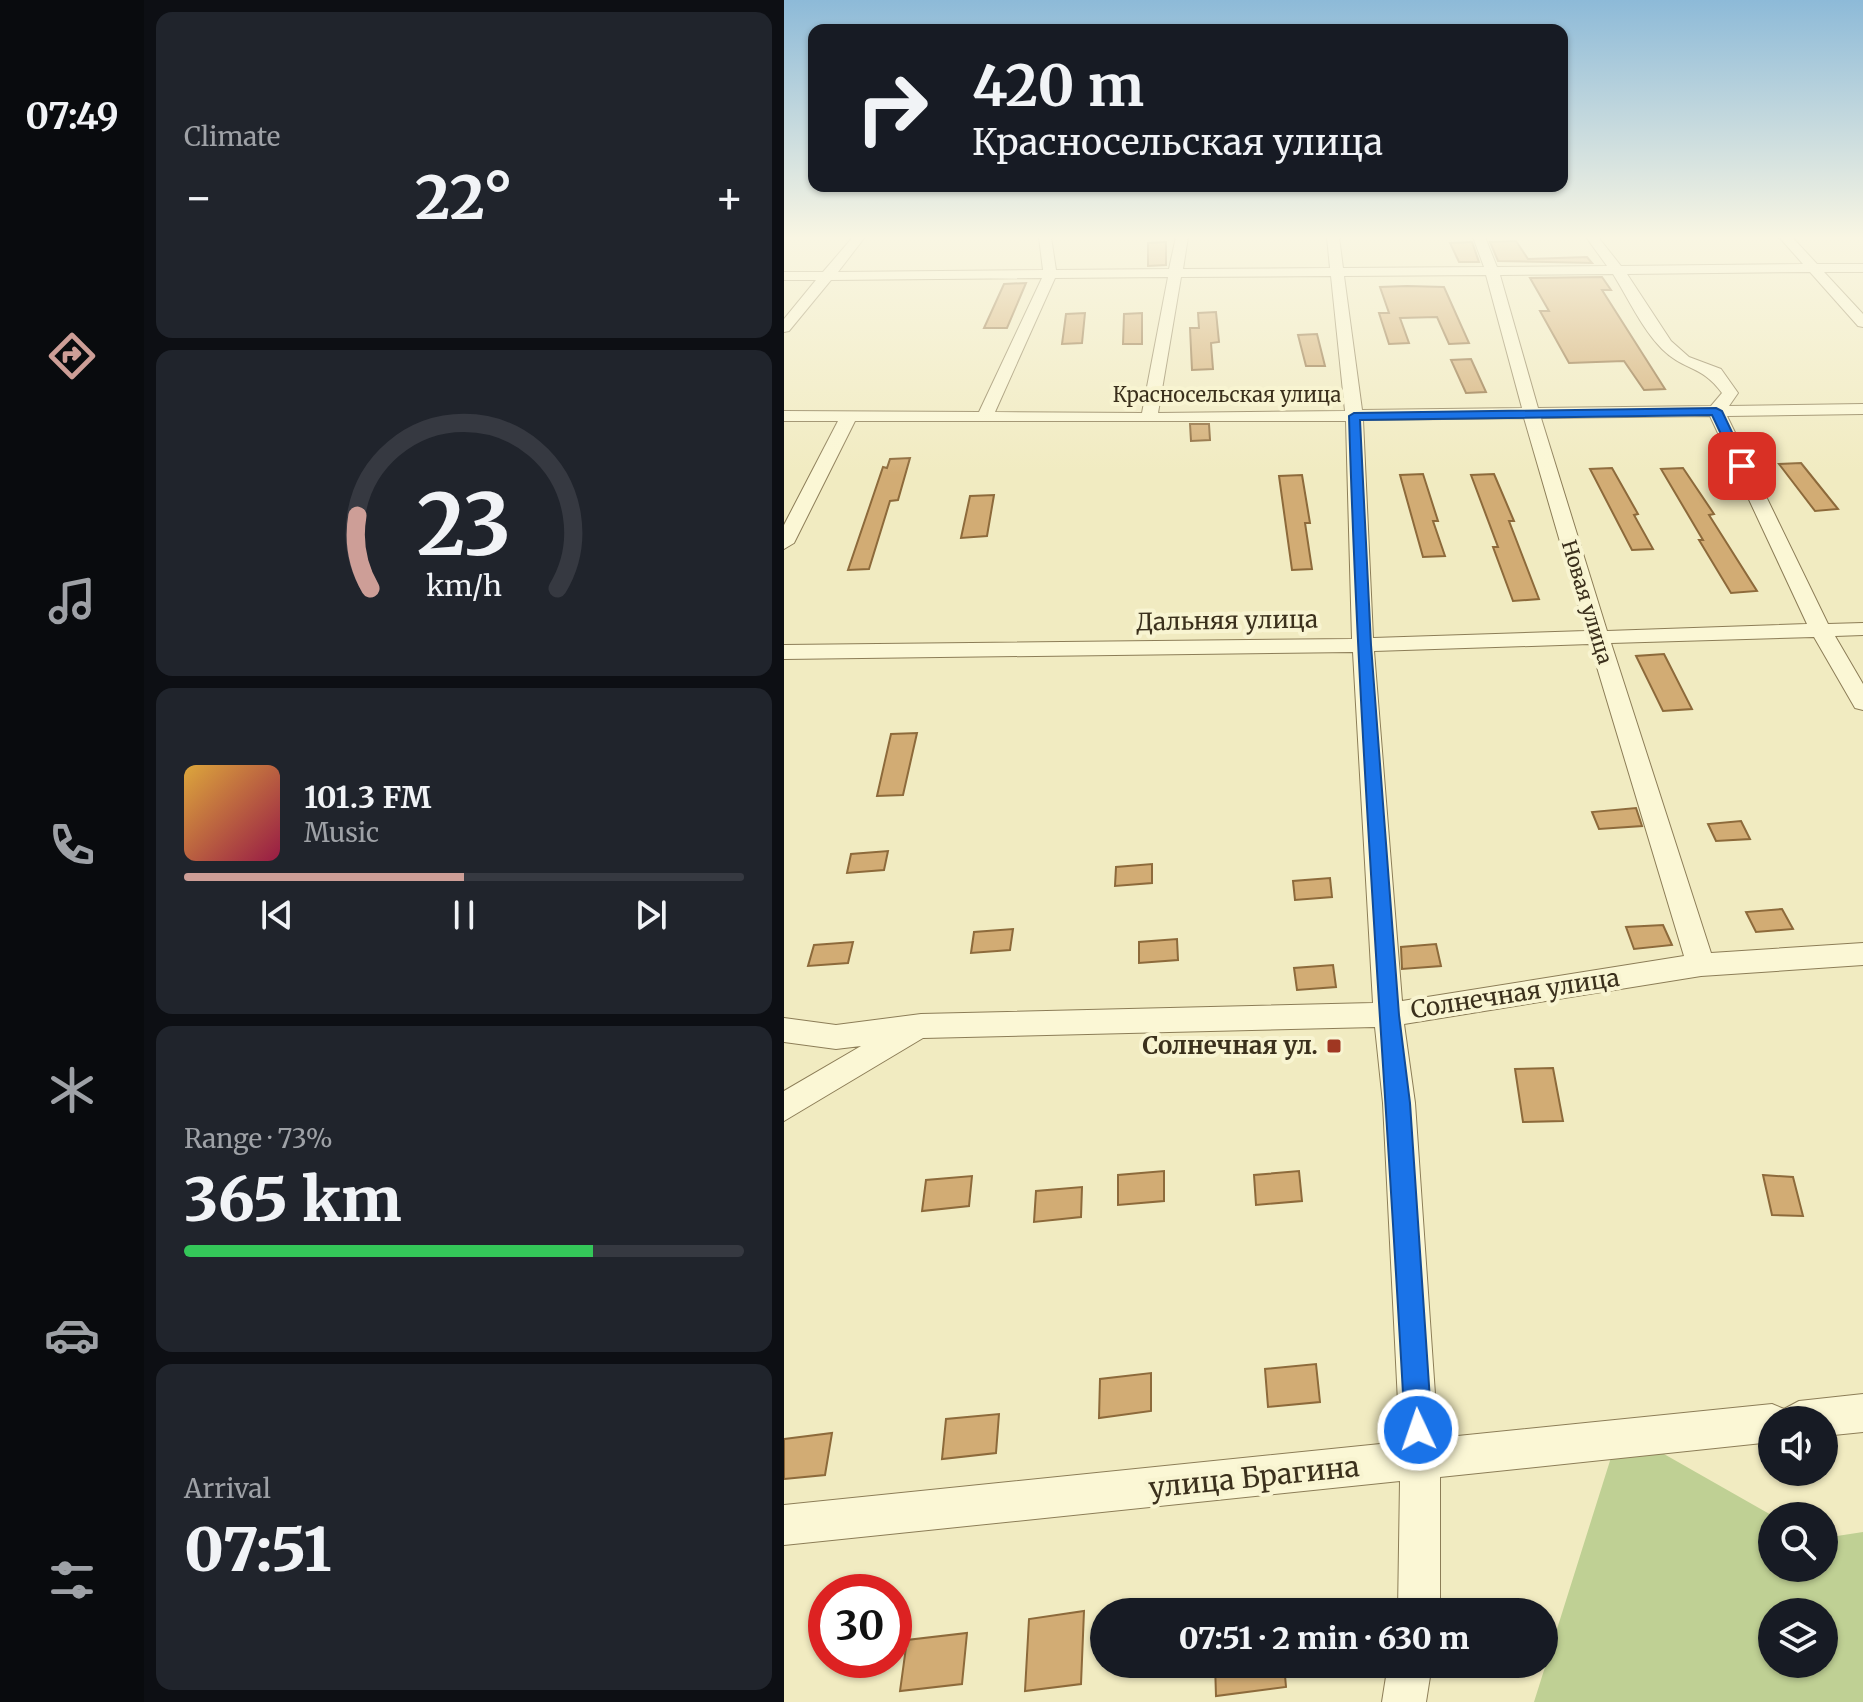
<!DOCTYPE html>
<html lang="en">
<head>
<meta charset="utf-8">
<style>
  :root { --surface:#171b24; --page:#20242c; --text:#f1f3f6; --muted:#9ea1a6; --line:#363941; --accent:#cd9e97 }
  body { margin:0; font-family:Merriweather,serif; background:var(--page); color:var(--text); height:100vh; display:flex; flex-direction:column; font-size:30px; white-space:nowrap }
  * { box-sizing:border-box; margin:0 }
  p { font-size:26px; color:var(--muted) }
  .icon { flex:none; width:44px; height:44px; fill:none; stroke:currentColor; stroke-width:2; stroke-linecap:round; stroke-linejoin:round }
  .map { position:relative; flex:1; overflow:hidden }
  .sheet { display:flex; flex-direction:column; gap:12px; padding:12px; background:#0d0f14; width:640px }
  .sheet>* { flex:none }
  .top-card { position:absolute; left:24px; top:24px; width:760px; height:168px; border-radius:16px; box-shadow:0 2px 6px #0004; background:#171b24; color:var(--text); overflow:hidden }
  .controls { position:absolute; left:974px; top:1406px; display:grid; gap:16px }
  .controls a { display:grid; place-items:center; width:80px; height:80px; border-radius:50%; background:var(--surface); box-shadow:0 2px 6px #0004; font-size:40px }
  .speed { position:absolute; left:24px; top:1574px; display:flex; gap:16px; font-size:40px; font-weight:700; text-align:center }
  .speed>* { display:grid; place-content:center; width:104px; height:104px; border-radius:50%; background:var(--surface); box-shadow:0 2px 6px #0004; line-height:1 }
  .speed .limit { border:12px solid #d22; background:#fff; color:#111 }
  .pin { position:absolute; display:grid; place-items:center; width:68px; height:68px; color:#fff; margin:-34px; border-radius:16px; box-shadow:0 4px 12px #0006 }
  .me { position:absolute; width:88px; margin:-44px; rotate:357deg; stroke-linejoin:round; filter:drop-shadow(0 0 6px #0008) }
  .turn { display:flex; align-items:center; gap:28px; height:168px; padding:0 32px; font-size:36px }
  .turn .icon { width:104px; height:104px; stroke-width:2.5 }
  .turn b { display:block; font-size:56px; line-height:68px }
  .big { font-size:60px; font-weight:800; line-height:1.1 }
  .sheet .widget { flex:1; display:flex; flex-direction:column; justify-content:center; gap:12px; min-width:0; padding:0 28px; border-radius:16px; background:var(--page) }
  .sheet .dial { align-items:center; gap:0 }
  .dial svg { height:208px; overflow:visible; fill:none; stroke:var(--line); stroke-width:7; stroke-linecap:round; text-anchor:middle }
  .dial text { fill:var(--text); stroke:none }
  .song { display:flex; align-items:center; gap:24px }
  .cover { width:96px; height:96px; border-radius:12px; background:linear-gradient(135deg,hsl(40 70% 55%),hsl(340 70% 35%)) }
  .played { height:8px; border-radius:4px; background:linear-gradient(90deg,var(--accent) 50%,var(--line) 50%) }
  .keys { display:flex; justify-content:space-around; direction:ltr }
  .heat { display:flex; justify-content:space-between; align-items:center; font-size:44px; direction:ltr }
  .charge { height:12px; border-radius:6px; background:linear-gradient(90deg,#34c759 73%,var(--line) 0) }
  .trip { position:absolute; left:306px; top:1598px; width:468px; height:80px; border-radius:40px; background:var(--surface); box-shadow:0 2px 6px #0004; font-weight:800; line-height:80px; text-align:center }
  main { display:flex; flex:1; min-height:0 }
  .tabs { display:flex; flex-direction:column; width:144px; justify-content:space-around; align-items:center; background:#090b0e; color:var(--muted) }
  .tabs .icon { width:56px; height:56px }
  .tabs .on { color:var(--accent) }
  .tabs b { font-size:36px; color:var(--text) }
  .map>svg:first-child { display:block }
  .green { fill:#bfd094; fill-rule:evenodd }
  .building { fill:#d2ac74; stroke:#8d6a3b; stroke-width:2 }
  .lines { fill:none; stroke-linecap:round; stroke-linejoin:round }
  .minor-casing { stroke:#8c7d57; stroke-width:2 }
  .minor { fill:#fbf7d5; fill-rule:evenodd }
  .route { fill:#1a73e8; stroke:#114b97; stroke-width:2 }
  .poi-dot { fill:#a03722; stroke:#f8f4d1; stroke-width:3 }
  .labels { text-anchor:middle; stroke-width:8; stroke-linejoin:round; paint-order:stroke }
  .far-street-label { font-size:20px; fill:#3b301c; stroke:#f8f4d1 }
  .street-label { font-size:24px; fill:#3b301c; stroke:#f8f4d1 }
  .poi-label { font-size:24px; font-weight:bold; fill:#3b301c; stroke:#f8f4d1; text-anchor:end }
  .near-street-label { font-size:28px; fill:#3b301c; stroke:#f8f4d1 }
</style>
</head>
<body>
<main>
<nav class="tabs">
<b>07:49</b>
<svg class="icon on" aria-label="directions" viewBox="0 0 24 24"><path d="M12 3l9 9-9 9-9-9zM9 14v-3h6M13 9l2 2-2 2"/></svg>
<svg class="icon" aria-label="music" viewBox="0 0 24 24"><path d="M9 18V5l10-2v13"/><circle cx="6" cy="18" r="3"/><circle cx="16" cy="16" r="3"/></svg>
<svg class="icon" aria-label="phone" viewBox="0 0 24 24"><path d="M5 4h4l2 5-3 2q2 4 5 5l2-3 5 2v4C11 20 4 13 5 4z"/></svg>
<svg class="icon" aria-label="climate" viewBox="0 0 24 24"><path d="M12 3v18M4 7l16 10M4 17L20 7"/></svg>
<svg class="icon" aria-label="car" viewBox="0 0 24 24"><path d="M5 17H2v-5l4-1 3-4h7l3 4 3 1v5h-3M9 17h6M6 11h13"/><circle cx="7" cy="17" r="2"/><circle cx="17" cy="17" r="2"/></svg>
<svg class="icon" aria-label="filters" viewBox="0 0 24 24"><path d="M4 7h16M4 17h16"/><circle cx="9" cy="7" r="2"/><circle cx="15" cy="17" r="2"/></svg>
</nav>
<section class="sheet">
<div class="widget"><p>Climate</p>
<div class="heat"><a>−</a><b class="big">22°</b><a>+</a></div>
</div>
<div class="widget dial"><svg viewBox="0 0 100 80">
<path d="M14 69A42 42 0 1 1 86 69"/>
<path d="M14 69A42 42 0 0 1 9 41" stroke="#cd9e97"/>
<text x="50" y="56" font-size="32" font-weight="700">23</text>
<text x="50" y="72" font-size="11">km/h</text>
</svg></div>
<div class="widget">
<div class="song"><i class="cover"></i><div><b>101.3 FM</b><p>Music</p></div></div>
<div class="played"></div>
<div class="keys"><svg class="icon" aria-label="previous" viewBox="0 0 24 24"><path d="M18 5L8 12l10 7zM5 5v14"/></svg><svg class="icon" aria-label="pause" viewBox="0 0 24 24"><path d="M8 5v14M16 5v14"/></svg><svg class="icon" aria-label="next" viewBox="0 0 24 24"><path d="M6 5l10 7-10 7zM19 5v14"/></svg></div>
</div>
<div class="widget"><p>Range · 73%</p><b class="big">365 km</b><div class="charge"></div></div>
<div class="widget"><p>Arrival</p><b class="big">07:51</b></div>
</section>
<div class="map">
<svg width="1079" height="1702" viewBox="0 0 1079 1702">
  <rect width="100%" height="100%" fill="#f1ebc1"/>
  <path class="green" d="M 836,1429 L 989,1516 L 988,1568 L 1040,1568 L 1040,1538 L 1079,1532 L 1079,1702 L 750,1702 ZM 988,1612 L 1040,1612 L 1040,1664 L 988,1664 Z"/>
  <g class="building">
    <path d="M 732,241 L 744,259 L 803,257 L 808,263 L 714,261 L 706,242 Z"/>
    <path d="M 382,242 L 382,265 L 364,266 L 364,243 Z"/>
    <path d="M 688,242 L 695,262 L 675,262 L 666,243 Z"/>
    <path d="M 818,277 L 827,290 L 818,290 L 881,389 L 860,390 L 840,361 L 785,363 L 756,311 L 765,311 L 746,278 Z"/>
    <path d="M 242,283 L 223,328 L 200,328 L 220,284 Z"/>
    <path d="M 623,286 L 660,287 L 685,343 L 665,344 L 653,317 L 616,318 L 625,343 L 605,344 L 595,313 L 605,313 L 596,287 Z"/>
    <path d="M 432,312 L 435,342 L 427,343 L 429,369 L 408,370 L 406,328 L 415,328 L 414,313 Z"/>
    <path d="M 301,313 L 298,343 L 278,344 L 282,314 Z"/>
    <path d="M 358,313 L 358,344 L 339,344 L 340,314 Z"/>
    <path d="M 533,334 L 541,366 L 522,366 L 514,335 Z"/>
    <path d="M 687,359 L 702,392 L 682,393 L 667,360 Z"/>
    <path d="M 406,424 L 425,424 L 426,440 L 407,441 Z"/>
    <path d="M 126,458 L 114,500 L 106,501 L 85,569 L 64,570 L 99,467 L 103,468 L 106,459 Z"/>
    <path d="M 1017,463 L 1054,509 L 1031,511 L 995,464 Z"/>
    <path d="M 828,468 L 854,514 L 850,515 L 869,549 L 848,550 L 806,469 Z"/>
    <path d="M 899,468 L 930,514 L 925,515 L 973,591 L 947,593 L 915,540 L 919,540 L 877,469 Z"/>
    <path d="M 639,474 L 654,521 L 649,521 L 661,556 L 639,557 L 616,475 Z"/>
    <path d="M 710,474 L 730,521 L 725,521 L 755,599 L 729,601 L 709,547 L 714,547 L 687,475 Z"/>
    <path d="M 518,475 L 526,523 L 521,523 L 528,569 L 508,570 L 495,476 Z"/>
    <path d="M 210,495 L 203,536 L 177,538 L 186,496 Z"/>
    <path d="M 880,654 L 908,709 L 879,711 L 852,656 Z"/>
    <path d="M 133,733 L 119,795 L 93,796 L 107,734 Z"/>
    <path d="M 852,808 L 858,826 L 815,829 L 808,812 Z"/>
    <path d="M 957,821 L 966,839 L 932,841 L 924,824 Z"/>
    <path d="M 104,851 L 100,870 L 63,873 L 67,854 Z"/>
    <path d="M 368,864 L 368,883 L 331,886 L 332,867 Z"/>
    <path d="M 546,878 L 548,897 L 511,900 L 509,881 Z"/>
    <path d="M 998,909 L 1009,929 L 972,932 L 962,912 Z"/>
    <path d="M 879,925 L 888,945 L 850,949 L 842,927 Z"/>
    <path d="M 229,929 L 226,950 L 187,953 L 190,932 Z"/>
    <path d="M 393,939 L 394,960 L 355,963 L 355,942 Z"/>
    <path d="M 69,942 L 64,963 L 24,966 L 30,945 Z"/>
    <path d="M 652,944 L 657,966 L 618,969 L 617,947 Z"/>
    <path d="M 549,965 L 552,987 L 513,990 L 510,968 Z"/>
    <path d="M 769,1068 L 779,1121 L 739,1122 L 731,1069 Z"/>
    <path d="M 380,1171 L 380,1201 L 334,1205 L 334,1175 Z"/>
    <path d="M 515,1171 L 518,1201 L 472,1205 L 470,1175 Z"/>
    <path d="M 979,1175 L 1009,1177 L 1019,1216 L 988,1215 Z"/>
    <path d="M 188,1176 L 185,1206 L 138,1211 L 142,1180 Z"/>
    <path d="M 298,1187 L 297,1217 L 250,1222 L 252,1191 Z"/>
    <path d="M 532,1364 L 536,1402 L 484,1407 L 481,1369 Z"/>
    <path d="M 367,1373 L 367,1411 L 315,1418 L 316,1379 Z"/>
    <path d="M 215,1414 L 212,1453 L 158,1459 L 162,1419 Z"/>
    <path d="M 48,1433 L 41,1475 L 0,1479 L 0,1439 Z"/>
    <path d="M 300,1611 L 297,1684 L 241,1691 L 245,1619 Z"/>
    <path d="M 183,1633 L 178,1684 L 116,1691 L 123,1640 Z"/>
    <path d="M 431,1664 L 500,1664 L 502,1687 L 432,1696 Z"/>
  </g>
  <g class="lines">
    <defs>
      <g id="minor">
        <path d="M 69,237 L 81,237 L 54,272 L 259,270 L 255,237 L 267,237 L 272,270 L 385,269 L 392,237 L 404,237 L 399,269 L 546,268 L 543,237 L 555,237 L 559,268 L 700,267 L 689,237 L 701,237 L 713,267 L 823,266 L 802,237 L 814,237 L 837,266 L 1019,264 L 995,237 L 1008,237 L 1033,264 L 1079,264 L 1079,272 L 1040,272 L 1079,314 L 1079,327 L 1074,326 L 1026,272 L 843,274 L 887,341 L 905,357 L 937,369 L 954,393 L 945,406 L 1079,404 L 1079,414 L 943,416 L 1044,624 L 1079,623 L 1079,635 L 1051,636 L 1079,684 L 1079,710 L 1071,708 L 1030,637 L 827,643 L 927,953 L 1079,943 L 1079,965 L 917,976 L 620,1024 L 631,1103 L 654,1438 L 988,1404 L 1000,1409 L 1015,1401 L 1079,1394 L 1079,1432 L 1040,1436 L 1040,1420 L 988,1420 L 988,1442 L 656,1477 L 656,1612 L 614,1612 L 616,1481 L 0,1545 L 0,1505 L 616,1442 L 599,1103 L 591,1027 L 139,1038 L 0,1121 L 0,1091 L 77,1046 L 52,1049 L 0,1042 L 0,1018 L 52,1025 L 137,1014 L 589,1003 L 569,652 L 0,659 L 0,645 L 568,639 L 562,421 L 71,421 L 10,543 L 0,549 L 0,525 L 54,421 L 0,421 L 0,411 L 195,412 L 258,278 L 47,280 L 5,331 L 0,332 L 0,319 L 32,280 L 0,280 L 0,272 L 39,272 ZM 829,274 C 844,298 858,329 878,349 C 900,371 918,365 938,393 L 927,406 L 754,408 L 716,275 ZM 702,275 L 738,408 L 578,410 L 560,276 ZM 547,276 L 561,411 L 374,413 L 397,277 ZM 384,277 L 358,413 L 211,412 L 271,278 ZM 926,416 L 1023,624 L 823,631 L 757,418 ZM 740,418 L 802,631 L 589,638 L 579,420 ZM 806,644 L 900,956 L 618,1001 L 590,651 Z"/>
        <path d="M 604,1664 L 648,1664 L 642,1702 L 598,1702 Z"/>
      </g>
    </defs>
    <use href="#minor" class="minor-casing"/>
    <use href="#minor" class="minor"/>
  </g>
  <linearGradient id="sky" x2="0" y2="1"><stop stop-color="#8dbad8"/><stop offset="0.5" stop-color="#f9f6e3"/><stop offset="1" stop-color="#f9f6e3" stop-opacity="0"/></linearGradient>
  <rect width="1079" height="475" fill="url(#sky)"/>
  <path class="route" d="M 932,408 L 938,411 L 964,466 L 963,469 L 952,466 L 928,415 L 576,420 L 587,645 L 615,1015 L 626,1103 L 648,1430 L 644,1440 L 634,1444 L 625,1440 L 621,1430 C 603,1092 575,755 565,416 L 570,413 Z"/>
  <rect class="poi-dot" x="542" y="1038" width="16" height="16" rx="4"/>
  <g class="labels">
    <g class="far-street-label">
      <text x="443" y="402">Красносельская улица</text>
      <text transform="translate(803 602) rotate(73)" y="7">Новая улица</text>
    </g>
    <g class="street-label">
      <text transform="translate(443 621) rotate(-1)" y="8">Дальняя улица</text>
      <text transform="translate(731 994) rotate(-9)" y="8">Солнечная улица</text>
    </g>
    <g class="poi-label">
      <text x="534" y="1054">Солнечная ул.</text>
    </g>
    <g class="near-street-label">
      <text transform="translate(470 1477) rotate(-6)" y="10">улица Брагина</text>
    </g>
  </g>
</svg>
<div class="controls">
<a><svg class="icon" aria-label="sound" viewBox="0 0 24 24"><path d="M4 9h4l5-4v14l-5-4H4zM17 9q2 3 0 6"/></svg></a>
<a><svg class="icon" aria-label="search" viewBox="0 0 24 24"><circle cx="10" cy="10" r="6"/><path d="M15 15l6 6"/></svg></a>
<a><svg class="icon" aria-label="layers" viewBox="0 0 24 24"><path d="M12 4l9 5-9 5-9-5zM3 14l9 5 9-5"/></svg></a>
</div>
<div class="speed"><div class="limit">30</div></div>
<div class="pin" style="left:958px;top:466px;background:#d93025"><svg class="icon" aria-label="arrive" viewBox="0 0 24 24"><path d="M6 21V4h12l-3 4 3 4H6"/></svg></div>
<svg class="me" style="left:634px;top:1430px" viewBox="-20 -20 40 40"><circle r="17" fill="#1a73e8" stroke="#fff" stroke-width="3"/><path d="M0-11L8 9 0 5-8 9z" fill="#fff"/></svg>
<div class="trip">07:51 · 2 min · 630 m</div>
<div class="top-card">
<div class="turn"><svg class="icon" aria-label="right" viewBox="0 0 24 24"><path d="M7 20v-9h11M14 6l5 5-5 5"/></svg><div><b>420 m</b>Красносельская улица</div></div>
</div>
</div>
</main>
</body>
</html>
